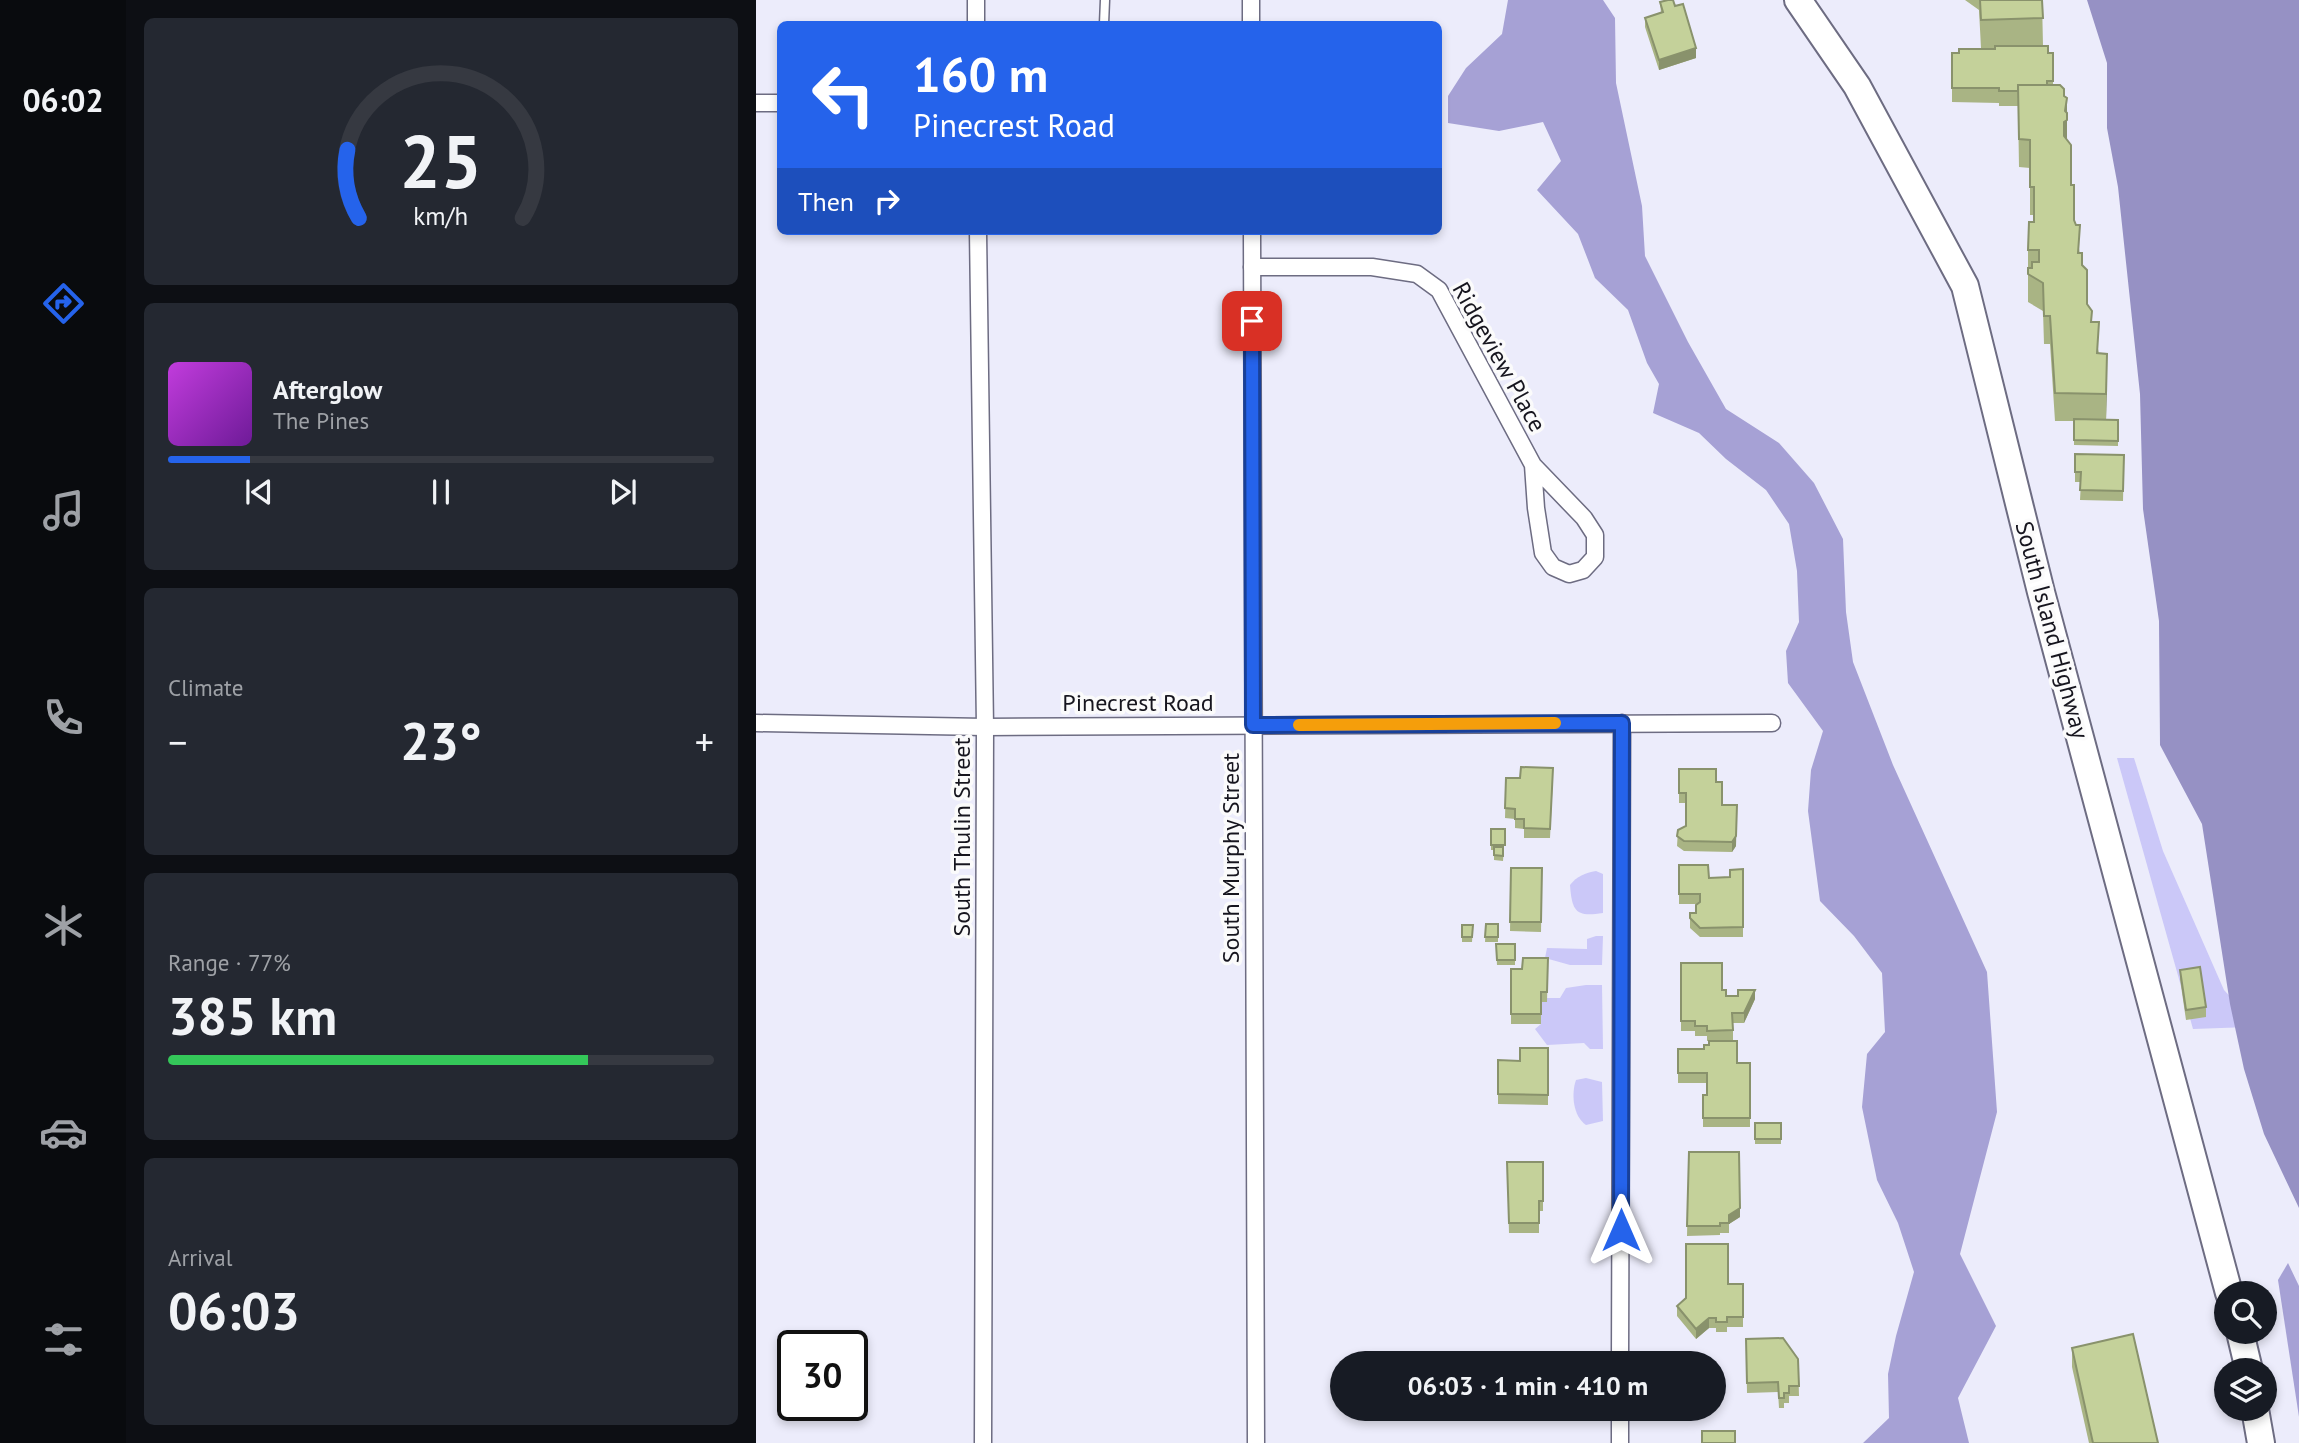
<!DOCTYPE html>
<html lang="en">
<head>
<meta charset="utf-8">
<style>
  :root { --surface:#171b24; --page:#242831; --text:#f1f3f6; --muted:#9ea1a6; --line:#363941; --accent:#2563eb }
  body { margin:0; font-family:"PT Sans",sans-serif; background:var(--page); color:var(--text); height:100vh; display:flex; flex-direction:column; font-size:26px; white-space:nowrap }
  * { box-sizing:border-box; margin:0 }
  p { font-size:23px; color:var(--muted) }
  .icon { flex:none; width:38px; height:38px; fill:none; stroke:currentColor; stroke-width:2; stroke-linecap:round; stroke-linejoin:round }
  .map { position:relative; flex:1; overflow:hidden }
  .panel { display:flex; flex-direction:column; gap:18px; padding:18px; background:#0d0f14; width:630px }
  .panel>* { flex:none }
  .hud { position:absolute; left:21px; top:21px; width:665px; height:214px; border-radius:10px; box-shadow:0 4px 10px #0003; background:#2563eb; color:#fff; overflow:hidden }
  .controls { position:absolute; left:1458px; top:1281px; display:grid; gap:14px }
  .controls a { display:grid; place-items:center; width:63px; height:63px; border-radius:50%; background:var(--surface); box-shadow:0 4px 10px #0003; font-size:35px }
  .speed { position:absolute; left:21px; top:1330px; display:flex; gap:14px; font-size:35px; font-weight:700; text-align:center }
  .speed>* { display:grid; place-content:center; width:91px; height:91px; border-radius:50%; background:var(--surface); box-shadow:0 4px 10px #0003; line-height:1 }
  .speed .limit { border:4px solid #111; border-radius:10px; background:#fff; color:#111 }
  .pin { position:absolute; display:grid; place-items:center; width:60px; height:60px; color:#fff; margin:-30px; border-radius:14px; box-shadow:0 4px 10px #0006 }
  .me { position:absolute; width:77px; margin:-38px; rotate:0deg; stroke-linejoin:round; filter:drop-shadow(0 0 5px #0008) }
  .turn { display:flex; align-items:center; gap:24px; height:147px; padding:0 21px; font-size:32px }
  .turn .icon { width:91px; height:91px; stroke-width:2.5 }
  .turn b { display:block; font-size:49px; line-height:60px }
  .then { display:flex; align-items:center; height:66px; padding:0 21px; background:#0003; gap:14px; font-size:26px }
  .big { font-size:52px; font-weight:800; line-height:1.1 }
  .panel .card { flex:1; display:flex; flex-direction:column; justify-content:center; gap:10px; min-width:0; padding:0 24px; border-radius:10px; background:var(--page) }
  .panel .dial { align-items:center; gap:0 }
  .dial svg { height:182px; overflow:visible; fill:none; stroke:var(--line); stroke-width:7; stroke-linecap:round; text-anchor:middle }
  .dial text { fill:var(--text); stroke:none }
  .song { display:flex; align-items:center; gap:21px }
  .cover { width:84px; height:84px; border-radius:10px; background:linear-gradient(135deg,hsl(290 70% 55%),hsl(280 70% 35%)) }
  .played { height:7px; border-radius:4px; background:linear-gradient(90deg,var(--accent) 15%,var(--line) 15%) }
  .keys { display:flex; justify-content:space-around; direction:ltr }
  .heat { display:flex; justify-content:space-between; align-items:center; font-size:38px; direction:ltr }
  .charge { height:10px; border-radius:5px; background:linear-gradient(90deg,#34c759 77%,var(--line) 0) }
  .trip { position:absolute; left:574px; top:1351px; width:396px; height:70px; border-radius:35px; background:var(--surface); box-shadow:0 4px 10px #0003; font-weight:800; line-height:70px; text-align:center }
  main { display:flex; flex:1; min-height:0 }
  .tabs { display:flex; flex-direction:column; width:126px; justify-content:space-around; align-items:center; background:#090b0e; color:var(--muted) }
  .tabs .icon { width:49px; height:49px }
  .tabs .current { color:var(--accent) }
  .tabs b { font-size:32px; color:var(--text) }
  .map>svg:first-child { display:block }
  .green { fill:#cbc8f8 }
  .forest { fill:#a6a1d5 }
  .water { fill:#9691c4 }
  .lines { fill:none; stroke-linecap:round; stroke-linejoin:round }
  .service-casing { stroke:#6d6c82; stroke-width:11 }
  .minor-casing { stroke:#6d6c82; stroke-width:19 }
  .primary-casing { stroke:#6d6c82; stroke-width:30 }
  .service { stroke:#fff; stroke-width:8 }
  .minor { stroke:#fff; stroke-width:16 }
  .primary { stroke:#fff; stroke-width:26 }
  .wall { fill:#a9b484 }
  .shaded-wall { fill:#89926c }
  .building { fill:#c4d19a; stroke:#89926c; stroke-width:2 }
  .route-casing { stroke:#184099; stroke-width:18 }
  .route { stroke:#2563eb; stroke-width:12 }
  .slow { stroke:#f59e0b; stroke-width:12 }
  .labels { text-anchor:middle; stroke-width:7; stroke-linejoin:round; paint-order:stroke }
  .street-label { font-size:24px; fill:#16151e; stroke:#fbfbfb }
</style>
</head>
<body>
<main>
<nav class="tabs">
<b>06:02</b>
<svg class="icon current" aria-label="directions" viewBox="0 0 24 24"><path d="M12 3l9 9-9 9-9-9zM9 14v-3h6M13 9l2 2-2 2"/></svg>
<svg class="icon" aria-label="music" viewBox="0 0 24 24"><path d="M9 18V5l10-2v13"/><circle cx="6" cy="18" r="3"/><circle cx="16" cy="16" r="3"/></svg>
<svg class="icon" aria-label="phone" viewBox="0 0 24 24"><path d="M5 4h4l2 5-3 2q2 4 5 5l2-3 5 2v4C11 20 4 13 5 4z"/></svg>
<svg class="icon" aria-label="climate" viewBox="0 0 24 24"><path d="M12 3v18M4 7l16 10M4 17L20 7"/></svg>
<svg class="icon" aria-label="car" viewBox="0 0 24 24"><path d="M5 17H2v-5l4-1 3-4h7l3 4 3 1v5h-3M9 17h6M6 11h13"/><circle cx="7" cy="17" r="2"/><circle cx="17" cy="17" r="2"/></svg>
<svg class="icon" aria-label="filters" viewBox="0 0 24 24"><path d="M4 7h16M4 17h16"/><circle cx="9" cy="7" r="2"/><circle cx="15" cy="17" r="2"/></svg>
</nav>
<section class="panel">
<div class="card dial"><svg viewBox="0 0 100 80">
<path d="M14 69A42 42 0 1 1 86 69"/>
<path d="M14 69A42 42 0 0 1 9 39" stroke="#2563eb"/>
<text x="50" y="56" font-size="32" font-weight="700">25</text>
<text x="50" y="72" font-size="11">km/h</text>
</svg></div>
<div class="card">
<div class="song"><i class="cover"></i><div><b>Afterglow</b><p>The Pines</p></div></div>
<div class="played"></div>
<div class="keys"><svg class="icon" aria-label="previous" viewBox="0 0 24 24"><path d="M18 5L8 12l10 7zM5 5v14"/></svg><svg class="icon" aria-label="pause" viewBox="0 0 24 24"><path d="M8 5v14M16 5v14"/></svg><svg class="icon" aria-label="next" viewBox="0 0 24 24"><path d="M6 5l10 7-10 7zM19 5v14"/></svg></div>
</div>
<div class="card"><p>Climate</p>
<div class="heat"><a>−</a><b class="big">23°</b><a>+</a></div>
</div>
<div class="card"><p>Range · 77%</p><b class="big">385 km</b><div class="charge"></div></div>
<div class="card"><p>Arrival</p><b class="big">06:03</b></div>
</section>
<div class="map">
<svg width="1543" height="1443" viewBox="0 0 1543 1443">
  <rect width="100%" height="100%" fill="#ececfb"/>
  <g class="green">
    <path d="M 1361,758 L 1378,758 L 1407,851 L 1468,990 L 1480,1003 L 1493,1027 L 1437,1029 Z"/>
    <path d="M 840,871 L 847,874 L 847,913 C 821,917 816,913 814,885 C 821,876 829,873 840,871 Z"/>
    <path d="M 840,936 L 847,936 L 846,965 L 814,965 L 789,958 L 791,948 L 831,949 L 831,939 Z"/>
    <path d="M 830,985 L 846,985 L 847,1049 L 834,1049 L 828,1043 L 791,1045 L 779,1029 L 785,1024 L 785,1002 L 791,1001 L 791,998 L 804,998 L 810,988 Z"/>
    <path d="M 830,1078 L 846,1082 L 847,1121 L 830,1125 C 817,1116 815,1094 820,1080 Z"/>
  </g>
  <g class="forest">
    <path d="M 752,0 L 847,0 L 859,18 L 860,83 L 886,206 L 889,256 L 932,342 L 970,409 L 1023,443 L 1058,483 L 1087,539 L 1090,612 L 1097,662 L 1137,765 L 1231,972 L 1241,1112 L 1204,1254 L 1240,1326 L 1202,1398 L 1213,1443 L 1107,1443 L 1133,1418 L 1132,1374 L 1140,1336 L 1158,1272 L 1142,1223 L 1121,1180 L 1106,1107 L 1111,1054 L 1129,1032 L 1126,973 L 1098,936 L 1064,901 L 1052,811 L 1055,770 L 1067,731 L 1032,683 L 1030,651 L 1043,622 L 1041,571 L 1033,524 L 1010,490 L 970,459 L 943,433 L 897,413 L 903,384 L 891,363 L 872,310 L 839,278 L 822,234 L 781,190 L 805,161 L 787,122 L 743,131 L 692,123 L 692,96 L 710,68 L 746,34 Z"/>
    <path d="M 1532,1263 L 1543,1286 L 1543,1417 L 1522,1280 Z"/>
  </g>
  <path class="water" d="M 1331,0 L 1543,0 L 1543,1208 L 1508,1134 L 1488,1069 L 1474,1004 L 1446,824 L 1404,745 L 1403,621 L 1387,509 L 1384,394 L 1362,187 L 1351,128 L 1351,63 Z"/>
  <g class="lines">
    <defs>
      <path id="service" d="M 348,24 L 349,0"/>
      <g id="minor">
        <path d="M 220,0 L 220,24"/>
        <path d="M 495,0 L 495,24"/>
        <path d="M 0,103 L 24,103"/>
        <path d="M 222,231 L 229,727 L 227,1443"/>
        <path d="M 496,231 L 500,1443"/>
        <path d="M 496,267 L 616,267 L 661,274 L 683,290 L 777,465 L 828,518 L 839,535 L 839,557 L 827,570 L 813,574 L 797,567 L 787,553 L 780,508 L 777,465"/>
        <path d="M 0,723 L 229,727 L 1016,723"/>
        <path d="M 864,1363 L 866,723"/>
        <path d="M 864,1443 L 864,1409"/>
      </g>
      <g id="primary">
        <path d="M 1042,0 L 1101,86 L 1209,286 L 1285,592 L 1473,1293"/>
        <path d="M 1484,1332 L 1493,1370"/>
        <path d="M 1499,1409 L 1505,1443"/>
      </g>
    </defs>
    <use href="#service" class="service-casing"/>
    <use href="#minor" class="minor-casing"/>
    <use href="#primary" class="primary-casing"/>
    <use href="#service" class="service"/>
    <use href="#minor" class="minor"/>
    <use href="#primary" class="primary"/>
  </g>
  <g class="wall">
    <path d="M 1209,0 L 1286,0 L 1287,46 L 1292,53 L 1297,53 L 1297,85 L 1311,113 L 1311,141 L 1318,220 L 1326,266 L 1331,305 L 1343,353 L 1351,382 L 1350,420 L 1362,420 L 1362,446 L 1318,445 L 1318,421 L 1299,421 L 1294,344 L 1288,344 L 1287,311 L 1272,302 L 1272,250 L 1278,222 L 1278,215 L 1274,215 L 1274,168 L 1263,167 L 1262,106 L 1243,106 L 1243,103 L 1196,102 L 1196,53 L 1239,49 L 1239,48 L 1225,48 L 1223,10 Z"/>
    <path d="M 904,2 L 940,58 L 903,70 L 889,27 L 889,18 L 905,13 Z"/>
    <path d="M 1319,454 L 1368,455 L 1367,501 L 1324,500 L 1325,482 L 1319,482 Z"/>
    <path d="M 923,769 L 960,782 L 980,846 L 976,852 L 928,851 L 921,846 L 922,830 L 930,826 L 930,803 L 923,803 Z"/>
    <path d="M 750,778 L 797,778 L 794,838 L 768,838 L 768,829 L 759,828 L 759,819 L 749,818 Z"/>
    <path d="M 735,829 L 749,829 L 747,861 L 738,860 L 738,850 L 735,850 Z"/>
    <path d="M 923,865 L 953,878 L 974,877 L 987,869 L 987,937 L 944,937 L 934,928 L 934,913 L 940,913 L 941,904 L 923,904 Z"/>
    <path d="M 755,868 L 786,868 L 785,932 L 754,931 Z"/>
    <path d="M 730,924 L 742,924 L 742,942 L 729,942 Z"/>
    <path d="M 706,925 L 717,925 L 716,942 L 706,942 Z"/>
    <path d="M 740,944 L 759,944 L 759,965 L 741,965 Z"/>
    <path d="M 792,958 L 791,1002 L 785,1002 L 785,1024 L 755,1024 L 755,969 L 766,969 Z"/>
    <path d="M 925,963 L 966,990 L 970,996 L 999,999 L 988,1023 L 977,1023 L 977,1040 L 951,1041 L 951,1036 L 939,1036 L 939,1031 L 925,1031 Z"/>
    <path d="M 1424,970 L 1450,1007 L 1450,1017 L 1430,1020 L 1424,979 Z"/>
    <path d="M 792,1048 L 792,1105 L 742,1104 L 742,1060 L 764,1061 Z"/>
    <path d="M 922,1049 L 981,1063 L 994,1063 L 994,1127 L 947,1127 L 947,1095 L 951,1095 L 951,1083 L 922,1083 Z"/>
    <rect x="999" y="1123" width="26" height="21"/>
    <path d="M 933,1152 L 984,1217 L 973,1224 L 973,1233 L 964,1233 L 964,1235 L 931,1236 Z"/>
    <path d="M 751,1162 L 787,1162 L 787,1211 L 783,1211 L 783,1233 L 753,1233 Z"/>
    <path d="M 972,1284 L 987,1284 L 987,1327 L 971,1327 L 971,1332 L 960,1332 L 960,1328 L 953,1328 L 940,1339 L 921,1316 L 921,1306 Z"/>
    <path d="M 990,1339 L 1042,1359 L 1043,1396 L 1033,1396 L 1033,1403 L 1028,1403 L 1028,1408 L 1023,1408 L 1022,1392 L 991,1393 Z"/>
    <path d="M 1316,1348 L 1402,1443 L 1333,1443 L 1316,1367 Z"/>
  </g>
  <g class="shaded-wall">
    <path d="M 940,48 L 940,58 L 903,70 L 903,60 Z"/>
    <path d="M 1311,98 L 1311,147 L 1308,164 L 1308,122 Z"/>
    <path d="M 1351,354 L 1351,382 L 1350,421 L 1350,394 Z"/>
    <path d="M 981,805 L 980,846 L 976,852 L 976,842 Z"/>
    <path d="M 999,990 L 999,999 L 988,1023 L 988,1013 Z"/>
    <path d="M 984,1208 L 984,1217 L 973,1224 L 973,1215 Z"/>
    <path d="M 953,1318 L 953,1328 L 940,1339 L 940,1329 Z"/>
  </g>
  <g class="building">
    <path d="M 912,0 L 917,0 L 919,6 L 927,4 L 940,48 L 903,60 L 889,18 L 907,12 L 904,2 Z"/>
    <path d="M 1224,0 L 1286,0 L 1287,18 L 1225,20 Z"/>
    <path d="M 1239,46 L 1292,46 L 1292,53 L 1297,53 L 1297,81 L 1291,81 L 1291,85 L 1262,85 L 1262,91 L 1243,91 L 1243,88 L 1196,88 L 1196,53 L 1203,53 L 1203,49 L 1239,49 Z"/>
    <path d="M 1262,85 L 1304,85 L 1308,89 L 1308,96 L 1311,98 L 1309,111 L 1311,113 L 1311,120 L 1308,122 L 1308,136 L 1315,145 L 1315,185 L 1318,185 L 1318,220 L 1320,225 L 1324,225 L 1322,253 L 1326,253 L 1326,265 L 1331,270 L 1331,304 L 1336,311 L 1335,322 L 1343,322 L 1341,353 L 1351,354 L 1350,394 L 1299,393 L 1294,316 L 1288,316 L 1287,283 L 1272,274 L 1272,268 L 1276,268 L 1276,262 L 1283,262 L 1283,250 L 1272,250 L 1273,222 L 1278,222 L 1278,187 L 1274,187 L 1274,140 L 1263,139 Z"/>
    <path d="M 1318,419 L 1362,420 L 1362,441 L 1318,440 Z"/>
    <path d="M 1319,454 L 1368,455 L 1367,491 L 1324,490 L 1325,472 L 1319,472 Z"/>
    <path d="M 765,767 L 797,768 L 794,829 L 768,828 L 768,819 L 759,819 L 759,809 L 749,808 L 750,778 L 764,778 Z"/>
    <path d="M 923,769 L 960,769 L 960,782 L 966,782 L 966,805 L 981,805 L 980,836 L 976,842 L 928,841 L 921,836 L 922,830 L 930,826 L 930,793 L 923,793 Z"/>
    <rect x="735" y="829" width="14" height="16"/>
    <path d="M 738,847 L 747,847 L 747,856 L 738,855 Z"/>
    <path d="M 923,865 L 952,865 L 953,878 L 974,877 L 974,870 L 987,869 L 987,927 L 944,928 L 934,918 L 934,913 L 940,913 L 940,905 L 944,902 L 944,894 L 923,894 Z"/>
    <path d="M 755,868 L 786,868 L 785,922 L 754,922 Z"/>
    <path d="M 730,924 L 742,924 L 742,937 L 729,937 Z"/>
    <path d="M 706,925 L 717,925 L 716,937 L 706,937 Z"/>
    <path d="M 740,944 L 759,944 L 759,960 L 741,960 Z"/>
    <path d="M 767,958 L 792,958 L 791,992 L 785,992 L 785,1014 L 755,1014 L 755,969 L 766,969 Z"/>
    <path d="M 925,963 L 966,963 L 966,990 L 970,990 L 970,996 L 982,996 L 982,990 L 999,990 L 988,1013 L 976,1013 L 977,1030 L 951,1031 L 951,1026 L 939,1026 L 939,1021 L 925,1021 Z"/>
    <path d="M 1444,967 L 1450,1007 L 1430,1010 L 1424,970 Z"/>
    <path d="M 953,1041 L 981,1041 L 981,1063 L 994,1063 L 994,1118 L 947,1118 L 947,1095 L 951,1095 L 951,1073 L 922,1073 L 922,1049 L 948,1049 L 948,1045 L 953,1045 Z"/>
    <path d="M 764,1048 L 792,1048 L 792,1095 L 742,1094 L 742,1060 L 764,1061 Z"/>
    <rect x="999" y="1123" width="26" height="16"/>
    <path d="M 933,1152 L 983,1152 L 984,1208 L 973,1215 L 973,1223 L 964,1223 L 964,1226 L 931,1226 Z"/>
    <path d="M 751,1162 L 787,1162 L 787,1201 L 783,1201 L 783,1223 L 753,1223 Z"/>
    <path d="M 930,1244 L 972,1244 L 972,1284 L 987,1284 L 987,1317 L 971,1317 L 971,1322 L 960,1322 L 960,1318 L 953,1318 L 940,1329 L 921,1306 L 930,1298 Z"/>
    <path d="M 1377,1334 L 1402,1443 L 1337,1443 L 1316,1348 Z"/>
    <path d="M 1027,1338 L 1042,1359 L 1043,1386 L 1033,1386 L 1033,1393 L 1028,1393 L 1028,1398 L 1023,1398 L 1022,1382 L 991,1383 L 990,1339 Z"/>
    <rect x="946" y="1431" width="33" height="12"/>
  </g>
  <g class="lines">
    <defs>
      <path id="route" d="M 496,321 L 497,725 L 866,723 L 865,1230"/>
    </defs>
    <use href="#route" class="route-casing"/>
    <use href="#route" class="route"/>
    <path class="slow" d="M 543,725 L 799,723"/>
  </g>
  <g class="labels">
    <g class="street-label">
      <text transform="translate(743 357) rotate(61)" y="8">Ridgeview Place</text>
      <text transform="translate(1296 630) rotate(75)" y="8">South Island Highway</text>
      <text x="382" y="711">Pinecrest Road</text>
      <text transform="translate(206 837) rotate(-90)" y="8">South Thulin Street</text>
      <text transform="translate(475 858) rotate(-90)" y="8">South Murphy Street</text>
    </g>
  </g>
</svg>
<div class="controls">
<a><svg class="icon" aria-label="search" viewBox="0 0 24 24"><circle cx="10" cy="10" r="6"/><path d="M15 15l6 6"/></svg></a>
<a><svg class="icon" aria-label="layers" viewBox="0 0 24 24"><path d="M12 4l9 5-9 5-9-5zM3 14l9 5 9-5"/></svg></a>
</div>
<div class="speed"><div class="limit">30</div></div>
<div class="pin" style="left:496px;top:321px;background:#d93025"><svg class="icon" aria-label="arrive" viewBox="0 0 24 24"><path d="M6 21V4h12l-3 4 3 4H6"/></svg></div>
<svg class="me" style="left:865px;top:1230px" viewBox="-20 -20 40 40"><path d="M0-17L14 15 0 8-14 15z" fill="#2563eb" stroke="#fff" stroke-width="4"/></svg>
<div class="trip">06:03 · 1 min · 410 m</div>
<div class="hud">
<div class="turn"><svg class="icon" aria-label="left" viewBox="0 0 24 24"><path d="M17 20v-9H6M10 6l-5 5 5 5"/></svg><div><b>160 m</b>Pinecrest Road</div></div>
<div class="then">Then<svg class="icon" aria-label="right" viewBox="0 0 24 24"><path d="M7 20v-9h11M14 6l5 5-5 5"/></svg></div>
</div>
</div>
</main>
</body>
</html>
